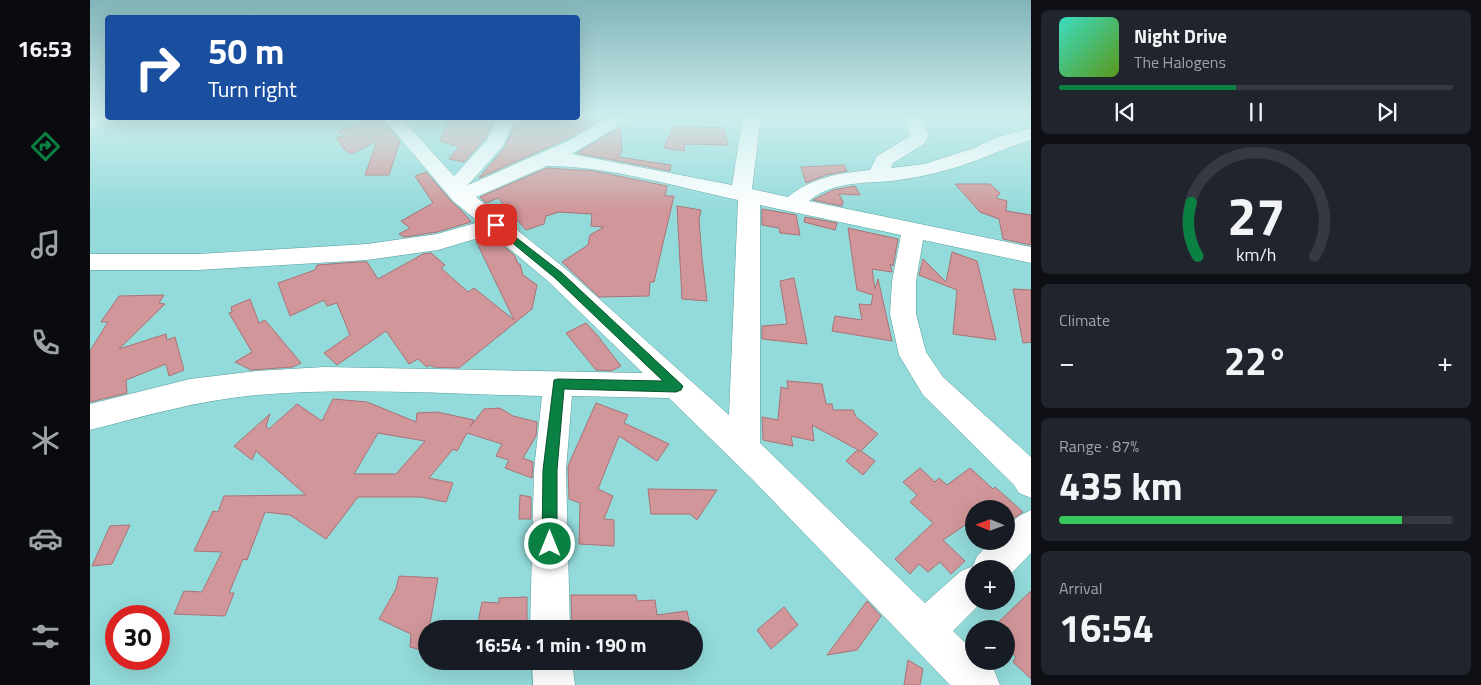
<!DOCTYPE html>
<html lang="en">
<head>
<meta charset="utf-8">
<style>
  :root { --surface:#171b24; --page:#20242c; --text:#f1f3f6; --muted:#9ea1a6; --line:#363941; --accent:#0b8043 }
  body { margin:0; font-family:"Titillium Web",sans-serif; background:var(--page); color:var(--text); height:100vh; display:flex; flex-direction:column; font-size:19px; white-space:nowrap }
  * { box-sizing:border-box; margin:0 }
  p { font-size:16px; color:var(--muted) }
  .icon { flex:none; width:28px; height:28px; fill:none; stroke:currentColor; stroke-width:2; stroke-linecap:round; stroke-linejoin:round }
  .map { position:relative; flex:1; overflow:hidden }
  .drawer { display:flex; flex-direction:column; gap:10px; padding:10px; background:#0d0f14; width:450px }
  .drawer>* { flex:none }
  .top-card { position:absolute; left:15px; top:15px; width:475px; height:105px; border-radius:5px; box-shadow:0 5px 20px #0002; background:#1a4fa0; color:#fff; overflow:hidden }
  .needle { width:32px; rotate:271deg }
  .tools { position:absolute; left:875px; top:500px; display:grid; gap:10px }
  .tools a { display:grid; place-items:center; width:50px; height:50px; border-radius:50%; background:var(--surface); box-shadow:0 5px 20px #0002; font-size:25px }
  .speed { position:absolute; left:15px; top:605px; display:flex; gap:10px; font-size:25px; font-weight:700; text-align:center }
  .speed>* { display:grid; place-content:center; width:65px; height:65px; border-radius:50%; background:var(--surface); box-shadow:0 5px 20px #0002; line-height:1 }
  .speed .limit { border:8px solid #d22; background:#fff; color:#111 }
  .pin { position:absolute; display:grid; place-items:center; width:42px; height:42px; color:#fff; margin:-21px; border-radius:10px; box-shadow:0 2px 8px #0006 }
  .me { position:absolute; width:55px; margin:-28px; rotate:0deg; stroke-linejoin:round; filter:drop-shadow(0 0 4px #0008) }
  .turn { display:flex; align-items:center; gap:18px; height:105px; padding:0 20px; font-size:22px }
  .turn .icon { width:65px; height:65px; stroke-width:2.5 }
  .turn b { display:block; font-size:35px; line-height:42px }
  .big { font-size:38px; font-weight:700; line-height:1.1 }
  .drawer .tile { flex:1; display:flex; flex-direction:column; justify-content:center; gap:8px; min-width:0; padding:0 18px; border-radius:8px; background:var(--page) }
  .drawer .dial { align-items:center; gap:0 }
  .dial svg { height:130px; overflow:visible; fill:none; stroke:var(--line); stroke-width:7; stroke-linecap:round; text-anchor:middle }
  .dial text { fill:var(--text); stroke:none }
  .song { display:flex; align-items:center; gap:15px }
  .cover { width:60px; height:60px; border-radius:8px; background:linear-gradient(135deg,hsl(170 70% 55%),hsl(90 70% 35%)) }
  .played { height:5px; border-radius:2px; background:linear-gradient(90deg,var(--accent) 45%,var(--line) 45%) }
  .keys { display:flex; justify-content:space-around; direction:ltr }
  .heat { display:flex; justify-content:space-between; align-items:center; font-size:28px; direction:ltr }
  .charge { height:8px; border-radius:4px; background:linear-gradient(90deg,#34c759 87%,var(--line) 0) }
  .trip { position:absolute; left:328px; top:620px; width:285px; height:50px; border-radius:25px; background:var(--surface); box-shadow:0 5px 20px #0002; font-weight:700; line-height:50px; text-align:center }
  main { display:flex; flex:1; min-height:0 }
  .menu { display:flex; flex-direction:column; width:90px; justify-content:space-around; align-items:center; background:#090b0e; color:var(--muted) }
  .menu .icon { width:35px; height:35px }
  .menu .on { color:var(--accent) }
  .menu b { font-size:22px; color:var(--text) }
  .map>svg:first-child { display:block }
  .building { fill:#d19699; stroke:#aa7275; fill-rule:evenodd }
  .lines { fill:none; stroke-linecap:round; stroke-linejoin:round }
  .minor-casing { stroke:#579d9d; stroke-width:1 }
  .minor { fill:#fff; fill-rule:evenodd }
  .route { fill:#0b8043; stroke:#07532c }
</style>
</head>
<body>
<main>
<nav class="menu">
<b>16:53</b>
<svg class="icon on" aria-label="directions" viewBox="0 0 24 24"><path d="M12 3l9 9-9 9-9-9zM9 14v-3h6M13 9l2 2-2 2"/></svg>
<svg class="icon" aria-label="music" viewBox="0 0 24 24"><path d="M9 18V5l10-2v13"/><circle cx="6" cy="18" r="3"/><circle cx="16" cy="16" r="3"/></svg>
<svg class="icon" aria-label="phone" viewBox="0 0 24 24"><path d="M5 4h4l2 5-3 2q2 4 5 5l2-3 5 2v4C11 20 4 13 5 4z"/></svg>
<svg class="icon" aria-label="climate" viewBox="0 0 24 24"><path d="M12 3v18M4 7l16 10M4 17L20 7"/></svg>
<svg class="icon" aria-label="car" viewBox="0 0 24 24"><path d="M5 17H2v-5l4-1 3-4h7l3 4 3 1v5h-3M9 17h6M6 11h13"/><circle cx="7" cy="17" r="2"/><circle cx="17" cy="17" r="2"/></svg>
<svg class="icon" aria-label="filters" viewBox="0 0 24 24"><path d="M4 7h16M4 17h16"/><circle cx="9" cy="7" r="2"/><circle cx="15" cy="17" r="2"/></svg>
</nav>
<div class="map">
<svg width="941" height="685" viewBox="0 0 941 685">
  <rect width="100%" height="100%" fill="#93dada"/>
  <g class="building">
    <path d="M 489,116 L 517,116 L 479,138 L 389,178 L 415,147 L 427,118 L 488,118 Z"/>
    <path d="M 281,118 L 285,118 L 297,125 L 310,141 L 299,175 L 275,175 L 287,141 L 261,154 L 254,149 L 246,138 L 253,136 L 248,131 Z"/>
    <path d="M 360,118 L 405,118 L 395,139 L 374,162 L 359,159 L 369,147 L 350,141 Z"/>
    <path d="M 583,126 L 634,128 L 638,145 L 595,144 L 594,151 L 574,148 Z"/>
    <path d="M 530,127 L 532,151 L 528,157 L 581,165 L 580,171 L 487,153 Z"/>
    <path d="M 754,165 L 757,171 L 736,175 L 716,183 L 711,167 Z"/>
    <path d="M 457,168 L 504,171 L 577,186 L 575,196 L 584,196 L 564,282 L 560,282 L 559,296 L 509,297 L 472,262 L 498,245 L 500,235 L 514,227 L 501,226 L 502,214 L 469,212 L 456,216 L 454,224 L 436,230 L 408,198 L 396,203 L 390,197 Z"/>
    <path d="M 336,172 L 362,202 L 374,213 L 381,222 L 347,232 L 314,237 L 309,234 L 320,228 L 311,221 L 343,203 L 325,176 Z"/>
    <path d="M 865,184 L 900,184 L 910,193 L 906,198 L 917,201 L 916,211 L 941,215 L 941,245 L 913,239 L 909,219 L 890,212 Z"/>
    <path d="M 765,186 L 770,195 L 749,194 L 753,202 L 752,206 L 723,200 L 743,190 Z"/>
    <path d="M 587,206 L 611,210 L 609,220 L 612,258 L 617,301 L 592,299 Z"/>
    <path d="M 672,209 L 706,215 L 710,235 L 690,233 L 689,228 L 672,225 Z"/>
    <path d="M 715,217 L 747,223 L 745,230 L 714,222 Z"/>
    <path d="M 758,228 L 808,239 L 803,266 L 800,264 L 802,272 L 782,269 L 785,289 L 788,279 L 802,341 L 742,331 L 745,316 L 772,320 L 769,304 L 781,305 L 783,295 L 767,290 Z"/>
    <path d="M 402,236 L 425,256 L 428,264 L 430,264 L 433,275 L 447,285 L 442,309 L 369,368 L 343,367 L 340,365 L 337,367 L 328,359 L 319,364 L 296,331 L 247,365 L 234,353 L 260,335 L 247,303 L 237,306 L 234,300 L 200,316 L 188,283 L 225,270 L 227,265 L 269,262 L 277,262 L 288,279 L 333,254 L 341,253 L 355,265 L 351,268 L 378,292 L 384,288 L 424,320 L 386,241 Z"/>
    <path d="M 862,252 L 887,261 L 906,340 L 863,334 L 867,290 L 829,275 L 833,259 L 856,282 Z"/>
    <path d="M 704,278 L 717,344 L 672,339 L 672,326 L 697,324 L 690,281 Z"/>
    <path d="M 923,289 L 941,290 L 941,342 L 933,343 Z"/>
    <path d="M 74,295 L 69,303 L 75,304 L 29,349 L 76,334 L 77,340 L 85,337 L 94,370 L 79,376 L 76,364 L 36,380 L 37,393 L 0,402 L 0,351 L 18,322 L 11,322 L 29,296 Z"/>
    <path d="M 160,299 L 169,323 L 175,320 L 211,363 L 203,367 L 161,370 L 145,362 L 162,352 L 139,313 L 142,312 L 141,307 Z"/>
    <path d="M 496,323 L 507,335 L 531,366 L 521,371 L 506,370 L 476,333 Z"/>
    <path d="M 697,381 L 732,384 L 736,404 L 742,404 L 743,410 L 763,410 L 766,417 L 788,434 L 771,451 L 785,461 L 773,475 L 756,461 L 766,451 L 770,451 L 722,425 L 724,441 L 701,436 L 703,446 L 673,440 L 672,417 L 688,420 L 691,387 L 698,389 Z"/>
    <path d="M 243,399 L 277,402 L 326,422 L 327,413 L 347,412 L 384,420 L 380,427 L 394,409 L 410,408 L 423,416 L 447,422 L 446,436 L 433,458 L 443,462 L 442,478 L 415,468 L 419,460 L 406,456 L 412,444 L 377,433 L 367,451 L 363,449 L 339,478 L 363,483 L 356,502 L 331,497 L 268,497 L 236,539 L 200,515 L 175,512 L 157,560 L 153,559 L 139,593 L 144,593 L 135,616 L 84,614 L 94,591 L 112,592 L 132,552 L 104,551 L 123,511 L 128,512 L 134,496 L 216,495 L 166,451 L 162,460 L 144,446 L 180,414 L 176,426 L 179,429 L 207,404 L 232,421 ZM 288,433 L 335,441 L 306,474 L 264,474 Z"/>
    <path d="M 506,403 L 538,415 L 534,423 L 579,444 L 567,461 L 529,436 L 508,489 L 523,496 L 514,519 L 524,520 L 524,546 L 489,544 L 490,503 L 479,499 L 478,466 Z"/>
    <path d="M 830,468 L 845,482 L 849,478 L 857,485 L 880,468 L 903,489 L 905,487 L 933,512 L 920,521 L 916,518 L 916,509 L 884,509 L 884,519 L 853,540 L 875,561 L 861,574 L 850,562 L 838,572 L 829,564 L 820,574 L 805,559 L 843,523 L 820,502 L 827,495 L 813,482 Z"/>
    <path d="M 558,489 L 627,490 L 607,520 L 600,514 L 561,514 Z"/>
    <path d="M 430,495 L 441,497 L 441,519 L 429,519 Z"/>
    <path d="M 40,525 L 22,564 L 2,566 L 20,526 Z"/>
    <path d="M 309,576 L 348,578 L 339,629 L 336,629 L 336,651 L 320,647 L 321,634 L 289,619 L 306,589 Z"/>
    <path d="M 941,591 L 941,679 L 923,662 L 926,657 L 916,647 L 916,629 L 901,629 Z"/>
    <path d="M 481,595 L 546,595 L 547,601 L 565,600 L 567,615 L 597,611 L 601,629 L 482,629 Z"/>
    <path d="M 437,597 L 437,624 L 387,627 L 392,602 L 409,603 L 409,598 Z"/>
    <path d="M 777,601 L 791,616 L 767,650 L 737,655 Z"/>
    <path d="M 694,607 L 708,625 L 681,649 L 667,630 Z"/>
    <path d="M 818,660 L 833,669 L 830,685 L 814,685 Z"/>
  </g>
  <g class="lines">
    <defs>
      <g id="minor">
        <path d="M 2,116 L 18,116 L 18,118 L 23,118 L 6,128 L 0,129 L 0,117 Z"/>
        <path d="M 520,116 L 541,116 L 538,120 L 482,154 L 642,185 L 653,116 L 671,116 L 662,189 L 698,197 C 722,177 750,173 780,170 L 787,156 L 820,136 L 814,116 L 832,116 L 839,135 L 834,144 L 803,163 L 801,168 L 834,164 L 884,148 L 907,137 L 941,128 L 941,140 C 926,144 913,150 898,156 C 863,170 825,180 787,182 C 764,183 737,185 719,201 L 941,247 L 941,263 L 833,240 L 826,281 L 826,314 L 836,352 L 853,377 L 941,457 L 941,498 L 929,493 L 924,485 L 833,395 L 809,355 L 800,314 L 802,281 L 811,235 L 670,205 L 670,443 L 835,603 L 871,571 L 883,566 L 887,556 L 902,541 L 916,541 L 916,527 L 929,516 L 941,510 L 941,553 L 916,579 L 916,569 L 884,569 L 884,601 L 893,601 L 863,631 L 884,651 L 884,661 L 895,661 L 904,670 L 910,685 L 860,685 L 664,481 L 579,398 L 482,396 L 476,470 L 480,629 L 440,629 L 444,470 L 452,396 C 357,394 262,387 167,395 C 110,400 55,416 0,430 L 0,404 L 100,379 L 166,371 L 234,367 L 553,373 L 459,282 L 402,234 L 348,250 L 277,260 L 108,270 L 0,270 L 0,254 L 108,254 L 277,244 L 347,234 L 389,222 L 363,201 L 293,118 L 311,118 L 364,176 L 397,140 L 407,118 L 425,118 L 413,146 L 378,185 L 480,140 ZM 457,166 C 520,166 586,187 648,200 L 639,415 L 477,270 L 386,197 Z"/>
        <path d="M 442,661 L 482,661 L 485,685 L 443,685 Z"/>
      </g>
    </defs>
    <use href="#minor" class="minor-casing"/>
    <use href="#minor" class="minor"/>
  </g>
  <linearGradient id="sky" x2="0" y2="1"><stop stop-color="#82b4b9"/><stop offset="0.55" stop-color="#ceeeee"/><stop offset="1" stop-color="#ceeeee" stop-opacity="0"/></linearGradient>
  <rect width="941" height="212" fill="url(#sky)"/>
  <path class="route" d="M 406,222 L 472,273 L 593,386 L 591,390 L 586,392 L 474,389 L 467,470 L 467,544 L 465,550 L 460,552 L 455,550 L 452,544 L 453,470 L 464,380 L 468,379 L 573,381 L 465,278 L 403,227 L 402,225 Z"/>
</svg>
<div class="tools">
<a><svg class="needle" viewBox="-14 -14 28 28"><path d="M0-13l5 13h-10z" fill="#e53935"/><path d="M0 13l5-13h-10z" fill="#9ea1a6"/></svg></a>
<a>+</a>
<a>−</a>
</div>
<div class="speed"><div class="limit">30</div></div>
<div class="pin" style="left:406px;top:225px;background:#d93025"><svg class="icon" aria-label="arrive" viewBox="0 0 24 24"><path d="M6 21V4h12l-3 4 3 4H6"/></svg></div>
<svg class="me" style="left:460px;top:544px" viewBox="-20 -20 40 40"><circle r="17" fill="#0b8043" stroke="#fff" stroke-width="3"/><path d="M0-11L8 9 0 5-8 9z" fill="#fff"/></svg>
<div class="trip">16:54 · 1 min · 190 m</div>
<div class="top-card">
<div class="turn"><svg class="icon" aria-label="right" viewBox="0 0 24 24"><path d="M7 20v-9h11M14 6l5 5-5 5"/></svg><div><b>50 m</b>Turn right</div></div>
</div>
</div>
<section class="drawer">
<div class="tile">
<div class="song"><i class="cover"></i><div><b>Night Drive</b><p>The Halogens</p></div></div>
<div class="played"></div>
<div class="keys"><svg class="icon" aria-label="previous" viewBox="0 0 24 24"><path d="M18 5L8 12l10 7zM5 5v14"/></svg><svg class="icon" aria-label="pause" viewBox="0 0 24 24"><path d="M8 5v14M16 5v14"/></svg><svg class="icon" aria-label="next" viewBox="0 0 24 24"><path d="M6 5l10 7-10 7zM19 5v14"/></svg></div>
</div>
<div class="tile dial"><svg viewBox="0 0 100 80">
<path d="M14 69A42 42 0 1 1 86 69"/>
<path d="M14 69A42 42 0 0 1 10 36" stroke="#0b8043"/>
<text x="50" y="56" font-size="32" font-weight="700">27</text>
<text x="50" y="72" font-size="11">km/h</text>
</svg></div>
<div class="tile"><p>Climate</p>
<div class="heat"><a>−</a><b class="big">22°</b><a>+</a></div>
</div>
<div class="tile"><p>Range · 87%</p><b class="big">435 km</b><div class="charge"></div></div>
<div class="tile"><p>Arrival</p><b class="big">16:54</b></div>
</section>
</main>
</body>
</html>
